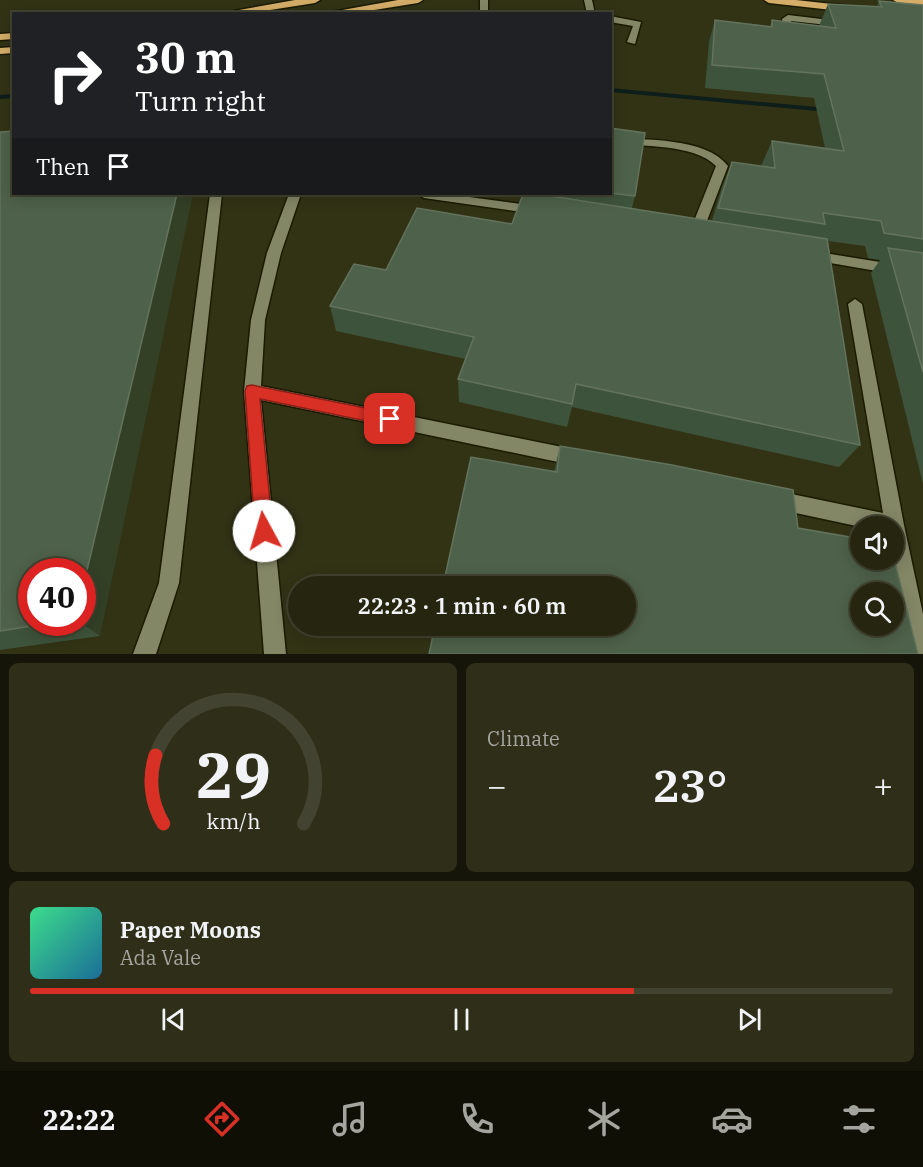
<!DOCTYPE html>
<html lang="en">
<head>
<meta charset="utf-8">
<style>
  :root { --surface:#262610; --page:#2e2e19; --text:#f1f3f6; --muted:#a4a59f; --line:#424330; --accent:#d93025 }
  body { margin:0; font-family:"IBM Plex Serif",serif; background:var(--page); color:var(--text); height:100vh; display:flex; flex-direction:column; font-size:22px; white-space:nowrap }
  * { box-sizing:border-box; margin:0 }
  p { font-size:20px; color:var(--muted) }
  .icon { flex:none; width:33px; height:33px; fill:none; stroke:currentColor; stroke-width:2; stroke-linecap:round; stroke-linejoin:round }
  .map { position:relative; height:654px; overflow:hidden }
  .drawer { display:flex; flex-direction:column; gap:9px; padding:9px; background:#151509; flex:1 }
  .drawer>* { flex:none }
  .hud { position:absolute; left:12px; top:12px; width:600px; height:183px; border-radius:0px; box-shadow:0 3px 15px #0003,0 0 0 2px var(--line); background:#202124; color:#fff; overflow:hidden }
  .fabs { position:absolute; left:850px; top:516px; display:grid; gap:12px }
  .fabs a { display:grid; place-items:center; width:54px; height:54px; border-radius:50%; background:var(--surface); box-shadow:0 3px 15px #0003,0 0 0 2px var(--line); font-size:30px }
  .speed { position:absolute; left:18px; top:558px; display:flex; gap:12px; font-size:30px; font-weight:700; text-align:center }
  .speed>* { display:grid; place-content:center; width:78px; height:78px; border-radius:50%; background:var(--surface); box-shadow:0 3px 15px #0003,0 0 0 2px var(--line); line-height:1 }
  .speed .limit { border:9px solid #d22; background:#fff; color:#111 }
  .pin { position:absolute; display:grid; place-items:center; width:51px; height:51px; color:#fff; margin:-26px; border-radius:12px; box-shadow:0 3px 9px #0006 }
  .me { position:absolute; width:66px; margin:-33px; rotate:354deg; stroke-linejoin:round; filter:drop-shadow(0 0 4px #0008) }
  .turn { display:flex; align-items:center; gap:21px; height:126px; padding:0 24px; font-size:27px }
  .turn .icon { width:78px; height:78px; stroke-width:2.5 }
  .turn b { display:block; font-size:42px; line-height:51px }
  .then { display:flex; align-items:center; height:57px; padding:0 24px; background:#0003; gap:12px; font-size:22px }
  .big { font-size:45px; font-weight:600; line-height:1.1 }
  .drawer .widget { flex:1; display:flex; flex-direction:column; justify-content:center; gap:9px; min-width:0; padding:0 21px; border-radius:9px; background:var(--page) }
  .drawer .dial { align-items:center; gap:0 }
  .dial svg { height:156px; overflow:visible; fill:none; stroke:var(--line); stroke-width:7; stroke-linecap:round; text-anchor:middle }
  .dial text { fill:var(--text); stroke:none }
  .song { display:flex; align-items:center; gap:18px }
  .cover { width:72px; height:72px; border-radius:9px; background:linear-gradient(135deg,hsl(150 70% 55%),hsl(200 70% 35%)) }
  .played { height:6px; border-radius:3px; background:linear-gradient(90deg,var(--accent) 70%,var(--line) 70%) }
  .keys { display:flex; justify-content:space-around; direction:ltr }
  .heat { display:flex; justify-content:space-between; align-items:center; font-size:33px; direction:ltr }
  .drawer .tiles { flex:1; display:grid; gap:9px; grid-template-columns:1fr 1fr }
  .widget:last-child { grid-column:span 2 }
  .trip { position:absolute; left:288px; top:576px; width:348px; height:60px; border-radius:30px; background:var(--surface); box-shadow:0 3px 15px #0003,0 0 0 2px var(--line); font-weight:600; line-height:60px; text-align:center }
  .tabs { display:flex; height:96px; justify-content:space-around; align-items:center; background:#0f0f06; color:var(--muted) }
  .tabs .icon { width:42px; height:42px }
  .tabs .selected { color:var(--accent) }
  .tabs b { font-size:27px; color:var(--text) }
  .map>svg:first-child { display:block }
  .lines { fill:none; stroke-linecap:round; stroke-linejoin:round }
  .stream { fill:#0e1e1a; fill-rule:evenodd }
  .minor-casing { stroke:#1a1b00; stroke-width:3 }
  .highway-casing { stroke:#1a1b00; stroke-width:3 }
  .minor { fill:#848766; fill-rule:evenodd }
  .highway { fill:#d4ad68; fill-rule:evenodd }
  .wall { fill:#3e533b; fill-rule:evenodd }
  .shaded-wall { fill:#334026 }
  .building { fill:#4e614a; stroke:#63735d; stroke-width:1.5; fill-rule:evenodd }
  .route { fill:#d93025; stroke:#8d1f18; stroke-width:1.5 }
</style>
</head>
<body>
<div class="map">
<svg width="923" height="654" viewBox="0 0 923 654">
  <rect width="100%" height="100%" fill="#323315"/>
  <g class="lines">
    <g class="stream">
      <path d="M 610,88 L 828,108 L 832,110 L 828,112 L 610,92 Z"/>
      <path d="M 14,94 L 14,98 L 0,99 L 0,95 Z"/>
    </g>
    <defs>
      <g id="minor">
        <rect x="480" y="0" width="8" height="14"/>
        <path d="M 584,0 L 592,0 L 595,14 L 587,14 Z"/>
        <path d="M 788,15 L 830,20 L 838,16 L 842,19 L 840,25 L 837,26 L 791,21 L 795,41 L 790,44 L 785,41 L 782,19 Z"/>
        <path d="M 610,16 L 641,22 L 635,44 L 627,42 L 633,26 L 610,22 Z"/>
        <path d="M 610,138 C 644,140 706,137 728,166 L 700,239 L 690,239 L 688,236 L 716,166 C 695,144 640,146 610,144 Z"/>
        <path d="M 210,194 L 222,194 L 179,583 L 156,654 L 133,654 L 159,583 Z"/>
        <path d="M 289,194 L 301,194 L 281,253 L 265,320 L 261,386 L 577,450 L 583,452 L 586,458 L 583,464 L 577,466 L 261,400 L 286,654 L 264,654 L 244,391 L 251,320 L 267,253 Z"/>
        <path d="M 418,194 L 447,194 L 536,206 L 542,210 L 536,214 L 424,198 Z"/>
        <path d="M 812,251 L 923,269 L 923,279 L 807,259 L 805,256 L 807,253 Z"/>
        <path d="M 855,299 L 862,304 L 904,525 L 923,614 L 923,654 L 910,654 L 891,560 L 894,560 L 894,526 L 861,527 L 777,509 L 770,506 L 768,500 L 770,494 L 777,491 L 883,513 L 848,304 Z"/>
      </g>
      <g id="highway">
        <path d="M 295,0 L 320,0 L 315,3 L 245,14 L 216,14 Z"/>
        <path d="M 398,0 L 423,0 L 418,3 L 349,14 L 320,14 Z"/>
        <path d="M 764,0 L 796,0 L 850,6 L 855,9 L 850,12 L 769,3 Z"/>
        <path d="M 893,0 L 923,0 L 923,6 L 898,3 Z"/>
        <path d="M 14,33 L 14,39 L 0,40 L 0,34 Z"/>
        <path d="M 14,47 L 14,53 L 0,54 L 0,48 Z"/>
      </g>
    </defs>
    <use href="#minor" class="minor-casing"/>
    <use href="#highway" class="highway-casing"/>
    <use href="#minor" class="minor"/>
    <use href="#highway" class="highway"/>
  </g>
  <g class="wall">
    <path d="M 879,1 L 923,5 L 923,484 L 871,273 L 880,260 L 868,258 L 865,246 L 828,241 L 860,445 L 839,467 L 572,407 L 567,427 L 459,402 L 458,379 L 466,359 L 336,331 L 330,306 L 386,270 L 512,224 L 522,196 L 505,194 L 610,194 L 610,128 L 635,196 L 632,208 L 712,221 L 722,187 L 732,162 L 761,166 L 772,141 L 825,148 L 814,98 L 705,88 L 709,42 L 715,20 L 770,26 L 772,20 L 819,26 L 828,4 L 877,6 Z"/>
    <path d="M 0,132 L 100,636 L 0,650 ZM 32,572 L 82,622 L 32,622 Z"/>
    <path d="M 560,446 L 798,528 L 554,472 Z"/>
  </g>
  <path class="shaded-wall" d="M 177,194 L 193,194 L 100,636 L 80,622 L 82,622 L 82,591 Z"/>
  <g class="building">
    <path d="M 879,1 L 923,5 L 923,239 L 884,233 L 881,221 L 823,213 L 825,224 L 718,208 L 732,162 L 775,168 L 772,141 L 844,151 L 824,74 L 712,65 L 715,20 L 772,27 L 772,20 L 836,28 L 828,4 L 882,7 Z"/>
    <path d="M 610,128 L 645,133 L 635,196 L 610,193 Z"/>
    <path d="M 14,131 L 14,194 L 177,194 L 82,591 L 82,572 L 32,572 L 32,622 L 57,622 L 0,631 L 0,132 Z"/>
    <path d="M 523,194 L 538,194 L 827,239 L 860,445 L 576,384 L 572,404 L 458,379 L 474,337 L 330,306 L 354,264 L 386,270 L 417,208 L 512,224 Z"/>
    <path d="M 888,248 L 923,253 L 923,372 Z"/>
    <path d="M 560,446 L 672,465 L 793,490 L 798,528 L 861,539 L 861,560 L 894,560 L 894,558 L 918,654 L 429,654 L 435,626 L 626,626 L 626,586 L 443,586 L 471,457 L 557,472 ZM 861,592 L 894,592 L 894,626 L 861,626 Z"/>
  </g>
  <path class="route" d="M 252,385 L 390,413 L 396,415 L 398,419 L 396,424 L 390,426 L 260,399 L 273,531 L 270,537 L 264,540 L 258,537 L 255,531 L 245,391 L 247,386 Z"/>
</svg>
<div class="fabs">
<a><svg class="icon" aria-label="sound" viewBox="0 0 24 24"><path d="M4 9h4l5-4v14l-5-4H4zM17 9q2 3 0 6"/></svg></a>
<a><svg class="icon" aria-label="search" viewBox="0 0 24 24"><circle cx="10" cy="10" r="6"/><path d="M15 15l6 6"/></svg></a>
</div>
<div class="speed"><div class="limit">40</div></div>
<div class="pin" style="left:390px;top:419px;background:#d93025"><svg class="icon" aria-label="arrive" viewBox="0 0 24 24"><path d="M6 21V4h12l-3 4 3 4H6"/></svg></div>
<svg class="me" style="left:264px;top:531px" viewBox="-20 -20 40 40"><circle r="19" fill="#fff"/><path d="M0-13L10 11 0 6-10 11z" fill="#d93025"/></svg>
<div class="trip">22:23 · 1 min · 60 m</div>
<div class="hud">
<div class="turn"><svg class="icon" aria-label="right" viewBox="0 0 24 24"><path d="M7 20v-9h11M14 6l5 5-5 5"/></svg><div><b>30 m</b>Turn right</div></div>
<div class="then">Then<svg class="icon" aria-label="arrive" viewBox="0 0 24 24"><path d="M6 21V4h12l-3 4 3 4H6"/></svg></div>
</div>
</div>
<section class="drawer">
<div class="tiles">
<div class="widget dial"><svg viewBox="0 0 100 80">
<path d="M14 69A42 42 0 1 1 86 69"/>
<path d="M14 69A42 42 0 0 1 10 34" stroke="#d93025"/>
<text x="50" y="56" font-size="32" font-weight="700">29</text>
<text x="50" y="72" font-size="11">km/h</text>
</svg></div>
<div class="widget"><p>Climate</p>
<div class="heat"><a>−</a><b class="big">23°</b><a>+</a></div>
</div>
<div class="widget">
<div class="song"><i class="cover"></i><div><b>Paper Moons</b><p>Ada Vale</p></div></div>
<div class="played"></div>
<div class="keys"><svg class="icon" aria-label="previous" viewBox="0 0 24 24"><path d="M18 5L8 12l10 7zM5 5v14"/></svg><svg class="icon" aria-label="pause" viewBox="0 0 24 24"><path d="M8 5v14M16 5v14"/></svg><svg class="icon" aria-label="next" viewBox="0 0 24 24"><path d="M6 5l10 7-10 7zM19 5v14"/></svg></div>
</div>
</div>
</section>
<nav class="tabs">
<b>22:22</b>
<svg class="icon selected" aria-label="directions" viewBox="0 0 24 24"><path d="M12 3l9 9-9 9-9-9zM9 14v-3h6M13 9l2 2-2 2"/></svg>
<svg class="icon" aria-label="music" viewBox="0 0 24 24"><path d="M9 18V5l10-2v13"/><circle cx="6" cy="18" r="3"/><circle cx="16" cy="16" r="3"/></svg>
<svg class="icon" aria-label="phone" viewBox="0 0 24 24"><path d="M5 4h4l2 5-3 2q2 4 5 5l2-3 5 2v4C11 20 4 13 5 4z"/></svg>
<svg class="icon" aria-label="climate" viewBox="0 0 24 24"><path d="M12 3v18M4 7l16 10M4 17L20 7"/></svg>
<svg class="icon" aria-label="car" viewBox="0 0 24 24"><path d="M5 17H2v-5l4-1 3-4h7l3 4 3 1v5h-3M9 17h6M6 11h13"/><circle cx="7" cy="17" r="2"/><circle cx="17" cy="17" r="2"/></svg>
<svg class="icon" aria-label="filters" viewBox="0 0 24 24"><path d="M4 7h16M4 17h16"/><circle cx="9" cy="7" r="2"/><circle cx="15" cy="17" r="2"/></svg>
</nav>
</body>
</html>
